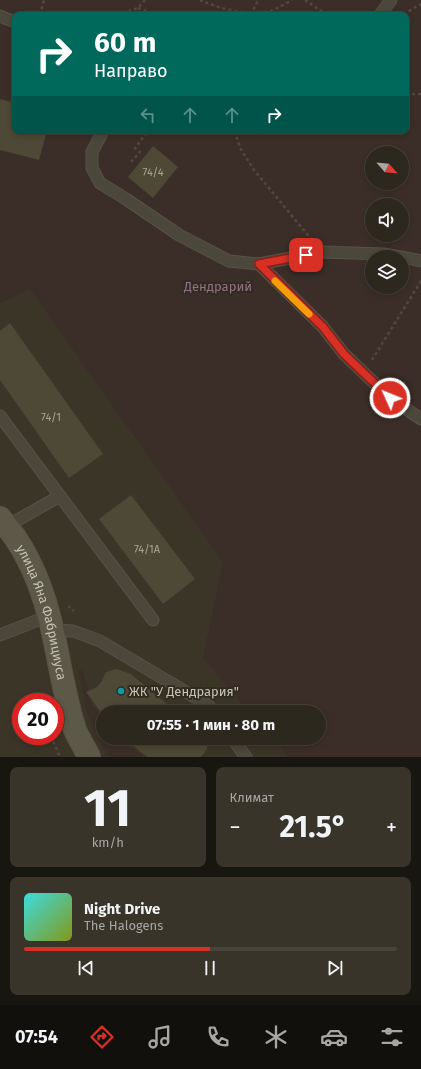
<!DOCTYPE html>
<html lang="ru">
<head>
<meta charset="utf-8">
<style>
  :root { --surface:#2c281d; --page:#38342a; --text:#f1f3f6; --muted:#a6a6a4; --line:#48443b; --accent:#d93025 }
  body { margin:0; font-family:"Fira Sans",sans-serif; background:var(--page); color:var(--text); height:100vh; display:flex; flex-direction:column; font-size:15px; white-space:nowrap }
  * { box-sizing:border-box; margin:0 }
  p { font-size:13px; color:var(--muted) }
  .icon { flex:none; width:22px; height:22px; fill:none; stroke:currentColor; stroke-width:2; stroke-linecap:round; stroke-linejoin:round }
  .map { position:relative; height:757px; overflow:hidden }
  .drawer { display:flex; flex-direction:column; gap:10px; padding:10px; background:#181610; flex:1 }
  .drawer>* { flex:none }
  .guide { position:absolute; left:12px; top:12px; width:397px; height:122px; border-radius:8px; box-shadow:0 2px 6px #0003,0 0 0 1px var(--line); background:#00695c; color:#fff; overflow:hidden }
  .needle { width:26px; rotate:117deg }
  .controls { position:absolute; left:365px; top:146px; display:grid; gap:8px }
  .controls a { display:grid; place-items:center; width:44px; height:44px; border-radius:50%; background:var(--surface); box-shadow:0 2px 6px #0003,0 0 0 1px var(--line); font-size:20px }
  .speed { position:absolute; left:12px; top:693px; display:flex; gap:8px; font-size:20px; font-weight:700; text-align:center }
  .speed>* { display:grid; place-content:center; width:52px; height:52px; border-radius:50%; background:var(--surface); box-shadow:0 2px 6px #0003,0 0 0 1px var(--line); line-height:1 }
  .speed .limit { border:6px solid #d22; background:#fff; color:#111 }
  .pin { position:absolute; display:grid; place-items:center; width:34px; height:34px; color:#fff; margin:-17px; border-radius:8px; box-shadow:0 2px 6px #0006 }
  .me { position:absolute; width:44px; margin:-22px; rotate:314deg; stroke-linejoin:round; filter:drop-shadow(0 0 3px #0008) }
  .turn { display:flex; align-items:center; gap:14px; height:84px; padding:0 16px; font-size:18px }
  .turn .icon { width:52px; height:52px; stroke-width:2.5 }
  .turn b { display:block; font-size:28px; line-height:34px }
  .lanes { display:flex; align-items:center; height:38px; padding:0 16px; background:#0003; justify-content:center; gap:20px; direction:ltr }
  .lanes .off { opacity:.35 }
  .big { font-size:30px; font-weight:700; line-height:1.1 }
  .drawer .widget { flex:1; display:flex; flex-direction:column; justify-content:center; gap:6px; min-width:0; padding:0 14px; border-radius:8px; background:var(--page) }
  .drawer .dial { align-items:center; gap:0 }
  .dial b { font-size:52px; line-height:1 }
  .song { display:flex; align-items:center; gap:12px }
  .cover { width:48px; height:48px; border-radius:6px; background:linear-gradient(135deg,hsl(180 70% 55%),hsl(70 70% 35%)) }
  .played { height:4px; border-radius:2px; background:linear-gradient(90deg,var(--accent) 50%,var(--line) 50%) }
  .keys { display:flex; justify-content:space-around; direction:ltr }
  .heat { display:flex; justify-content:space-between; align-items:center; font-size:22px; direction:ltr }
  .drawer .tiles { flex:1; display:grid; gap:10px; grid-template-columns:1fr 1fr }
  .widget:last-child { grid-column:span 2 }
  .trip { position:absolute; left:96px; top:705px; width:230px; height:40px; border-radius:20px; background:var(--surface); box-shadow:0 2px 6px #0003,0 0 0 1px var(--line); font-weight:700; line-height:40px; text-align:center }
  .tab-bar { display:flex; height:64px; justify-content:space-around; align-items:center; background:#12100c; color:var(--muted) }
  .tab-bar .icon { width:28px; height:28px }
  .tab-bar .current { color:var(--accent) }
  .tab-bar b { font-size:18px; color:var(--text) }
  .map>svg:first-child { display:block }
  .green { fill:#3b2e28; fill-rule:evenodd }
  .building { fill:#4e4836 }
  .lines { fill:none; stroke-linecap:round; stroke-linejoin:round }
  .service-casing { stroke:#575346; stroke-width:13 }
  .secondary-casing { stroke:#575346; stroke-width:24 }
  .path { stroke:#544641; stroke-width:2.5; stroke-dasharray:3 3; stroke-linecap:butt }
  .service { stroke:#4b473a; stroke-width:11 }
  .secondary { stroke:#5d5949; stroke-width:22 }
  .route-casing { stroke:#8d1f18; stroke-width:10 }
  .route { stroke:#d93025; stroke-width:7 }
  .slow { stroke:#f59e0b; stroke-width:7 }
  .culture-dot { fill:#0f9aa8; stroke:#302c1f; stroke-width:1.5 }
  .labels { text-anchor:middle; stroke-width:4; stroke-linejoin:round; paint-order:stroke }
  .number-label { font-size:11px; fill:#a7a295 }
  .park-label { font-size:13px; fill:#947086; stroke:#302c1f }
  .street-label { font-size:13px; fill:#c6c2b6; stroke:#302c1f }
  .poi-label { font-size:13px; fill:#c6c2b6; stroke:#302c1f; text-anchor:start }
</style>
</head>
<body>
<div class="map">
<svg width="421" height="757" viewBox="0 0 421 757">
  <rect width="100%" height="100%" fill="#3a3527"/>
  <g class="green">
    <path d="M 0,0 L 421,0 L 421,757 L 288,757 L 272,738 L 319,738 L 319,712 L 249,712 L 203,658 L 223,562 L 30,289 L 0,303 ZM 15,15 L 406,15 L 406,131 L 15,131 ZM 372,153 L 402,153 L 402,183 L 372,183 ZM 372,205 L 402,205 L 402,235 L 372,235 ZM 372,257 L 402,257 L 402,287 L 372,287 Z"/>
    <path d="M 81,669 L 83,671 L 90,701 L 103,719 L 103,738 L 112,738 L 117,744 L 128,746 L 144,757 L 109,757 L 102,746 L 87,713 L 79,671 Z"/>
  </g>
  <g class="building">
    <path d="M 0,99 L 15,103 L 15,131 L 47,131 L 39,160 L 0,150 Z"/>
    <path d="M 153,146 L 178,167 L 153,198 L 128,177 Z"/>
    <path d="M 10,323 L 103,454 L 69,478 L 0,380 L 0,331 Z"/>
    <path d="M 131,495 L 195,579 L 163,604 L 99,519 Z"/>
    <path d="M 116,669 L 131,674 L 176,712 L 103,712 L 103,715 L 86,692 L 97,687 L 102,681 L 106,672 Z"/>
    <path d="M 124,738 L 206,738 L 208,740 L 207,749 L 201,757 L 148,757 L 143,754 Z"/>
  </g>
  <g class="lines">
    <defs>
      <g id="service">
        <path d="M 380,15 L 391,0"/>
        <path d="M 0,16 L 15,22"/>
        <path d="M 103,131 L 92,152 L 92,168 L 100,183 L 126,199 L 179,235 L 229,261 L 259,264 L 323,327 L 344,354 L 390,398 L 421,419"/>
        <path d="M 402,257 L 421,261"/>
        <path d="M 259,264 L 321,252 L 383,254 L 400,257"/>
        <path d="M 0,416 L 153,620"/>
        <path d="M 7,526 L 60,496"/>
        <path d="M 52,630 L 73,631 L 100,641 L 208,705 L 213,712"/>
        <path d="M 0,635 L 49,616"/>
        <path d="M 232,738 L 246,757"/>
      </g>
      <g id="secondary">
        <path id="s1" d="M 0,518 C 24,545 40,581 49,616 C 59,654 63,693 75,730 C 79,739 85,748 89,757"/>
      </g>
    </defs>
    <use href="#service" class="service-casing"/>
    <use href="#secondary" class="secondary-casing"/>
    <g class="path">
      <path d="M 200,0 C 221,9 246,16 270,11 C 277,9 285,4 292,0"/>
      <path d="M 305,0 L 327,15"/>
      <path d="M 138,8 L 156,15"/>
      <path d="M 40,15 L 44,0"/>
      <path d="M 117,15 L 138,8 L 145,0"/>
      <path d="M 251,15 L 258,0"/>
      <path d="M 404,15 L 412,9 L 421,4"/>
      <path d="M 406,94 L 421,94"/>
      <path d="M 235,131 L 240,148 L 254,170 L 311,239"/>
      <path d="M 131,162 L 140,152 L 135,148 L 148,131"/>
      <path d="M 372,360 L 421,281"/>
      <path d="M 68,606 L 74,611"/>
      <path d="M 51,736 L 60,757"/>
    </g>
    <use href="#service" class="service"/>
    <use href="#secondary" class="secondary"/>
  </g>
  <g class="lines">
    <defs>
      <path id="route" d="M 306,255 L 259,264 L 323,327 L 344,354 L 390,398"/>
    </defs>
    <use href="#route" class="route-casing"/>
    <use href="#route" class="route"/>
    <path class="slow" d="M 275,281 L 309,314"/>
  </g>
  <circle class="culture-dot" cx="121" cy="691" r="4"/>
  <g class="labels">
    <g class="number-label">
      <text x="153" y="176">74/4</text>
      <text x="51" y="421">74/1</text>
      <text x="147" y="553">74/1А</text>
    </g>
    <g class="park-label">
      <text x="218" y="291">Дендрарий</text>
    </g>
    <g class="street-label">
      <text dy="5" stroke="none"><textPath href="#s1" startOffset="105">улица Яна Фабрициуса</textPath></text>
    </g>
    <g class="poi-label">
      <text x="129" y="696">ЖК "У Дендрария"</text>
    </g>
  </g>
</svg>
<div class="controls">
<a><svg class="needle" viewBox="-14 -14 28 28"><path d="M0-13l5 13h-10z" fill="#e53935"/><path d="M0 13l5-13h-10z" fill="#a6a6a4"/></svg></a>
<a><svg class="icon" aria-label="sound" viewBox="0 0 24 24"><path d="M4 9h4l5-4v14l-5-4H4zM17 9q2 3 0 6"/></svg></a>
<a><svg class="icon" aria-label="layers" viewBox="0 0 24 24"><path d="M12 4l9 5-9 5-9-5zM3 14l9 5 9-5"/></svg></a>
</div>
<div class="speed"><div class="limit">20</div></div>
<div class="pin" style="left:306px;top:255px;background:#d93025"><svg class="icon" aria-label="arrive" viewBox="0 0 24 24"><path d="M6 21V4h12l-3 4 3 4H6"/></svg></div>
<svg class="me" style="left:390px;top:398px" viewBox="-20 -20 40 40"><circle r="17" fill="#d93025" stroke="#fff" stroke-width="3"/><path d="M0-11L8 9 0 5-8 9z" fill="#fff"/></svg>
<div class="trip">07:55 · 1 мин · 80 m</div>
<div class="guide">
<div class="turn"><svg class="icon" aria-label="right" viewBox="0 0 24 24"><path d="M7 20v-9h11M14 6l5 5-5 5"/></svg><div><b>60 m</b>Направо</div></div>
<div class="lanes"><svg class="icon off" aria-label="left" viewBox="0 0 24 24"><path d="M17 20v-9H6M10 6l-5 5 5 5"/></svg><svg class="icon off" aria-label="ahead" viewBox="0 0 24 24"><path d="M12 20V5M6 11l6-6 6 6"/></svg><svg class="icon off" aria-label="ahead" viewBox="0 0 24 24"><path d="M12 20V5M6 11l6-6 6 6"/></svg><svg class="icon" aria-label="right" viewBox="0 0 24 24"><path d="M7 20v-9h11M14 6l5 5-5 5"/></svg></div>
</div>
</div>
<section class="drawer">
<div class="tiles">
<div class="widget dial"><b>11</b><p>km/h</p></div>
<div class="widget"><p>Климат</p>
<div class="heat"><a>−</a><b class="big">21.5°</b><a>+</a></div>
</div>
<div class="widget">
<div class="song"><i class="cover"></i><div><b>Night Drive</b><p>The Halogens</p></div></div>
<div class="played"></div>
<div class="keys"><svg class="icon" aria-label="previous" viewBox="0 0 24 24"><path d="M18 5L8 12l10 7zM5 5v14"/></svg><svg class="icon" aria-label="pause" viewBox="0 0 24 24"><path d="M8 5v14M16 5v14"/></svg><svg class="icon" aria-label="next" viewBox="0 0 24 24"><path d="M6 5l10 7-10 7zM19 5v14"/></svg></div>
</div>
</div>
</section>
<nav class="tab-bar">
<b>07:54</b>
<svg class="icon current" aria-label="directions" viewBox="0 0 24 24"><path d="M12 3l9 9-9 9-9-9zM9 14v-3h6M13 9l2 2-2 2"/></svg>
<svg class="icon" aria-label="music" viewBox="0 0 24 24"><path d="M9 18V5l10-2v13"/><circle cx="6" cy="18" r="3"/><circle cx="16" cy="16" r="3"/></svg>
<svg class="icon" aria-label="phone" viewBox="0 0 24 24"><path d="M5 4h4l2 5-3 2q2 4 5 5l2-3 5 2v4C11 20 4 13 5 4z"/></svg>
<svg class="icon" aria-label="climate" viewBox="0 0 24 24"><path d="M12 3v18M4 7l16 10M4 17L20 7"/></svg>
<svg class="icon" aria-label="car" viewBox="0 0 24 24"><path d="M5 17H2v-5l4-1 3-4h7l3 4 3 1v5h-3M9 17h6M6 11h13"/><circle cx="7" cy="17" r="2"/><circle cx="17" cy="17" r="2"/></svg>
<svg class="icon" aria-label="filters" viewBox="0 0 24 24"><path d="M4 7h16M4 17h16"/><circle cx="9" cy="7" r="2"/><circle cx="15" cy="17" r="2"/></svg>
</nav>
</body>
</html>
